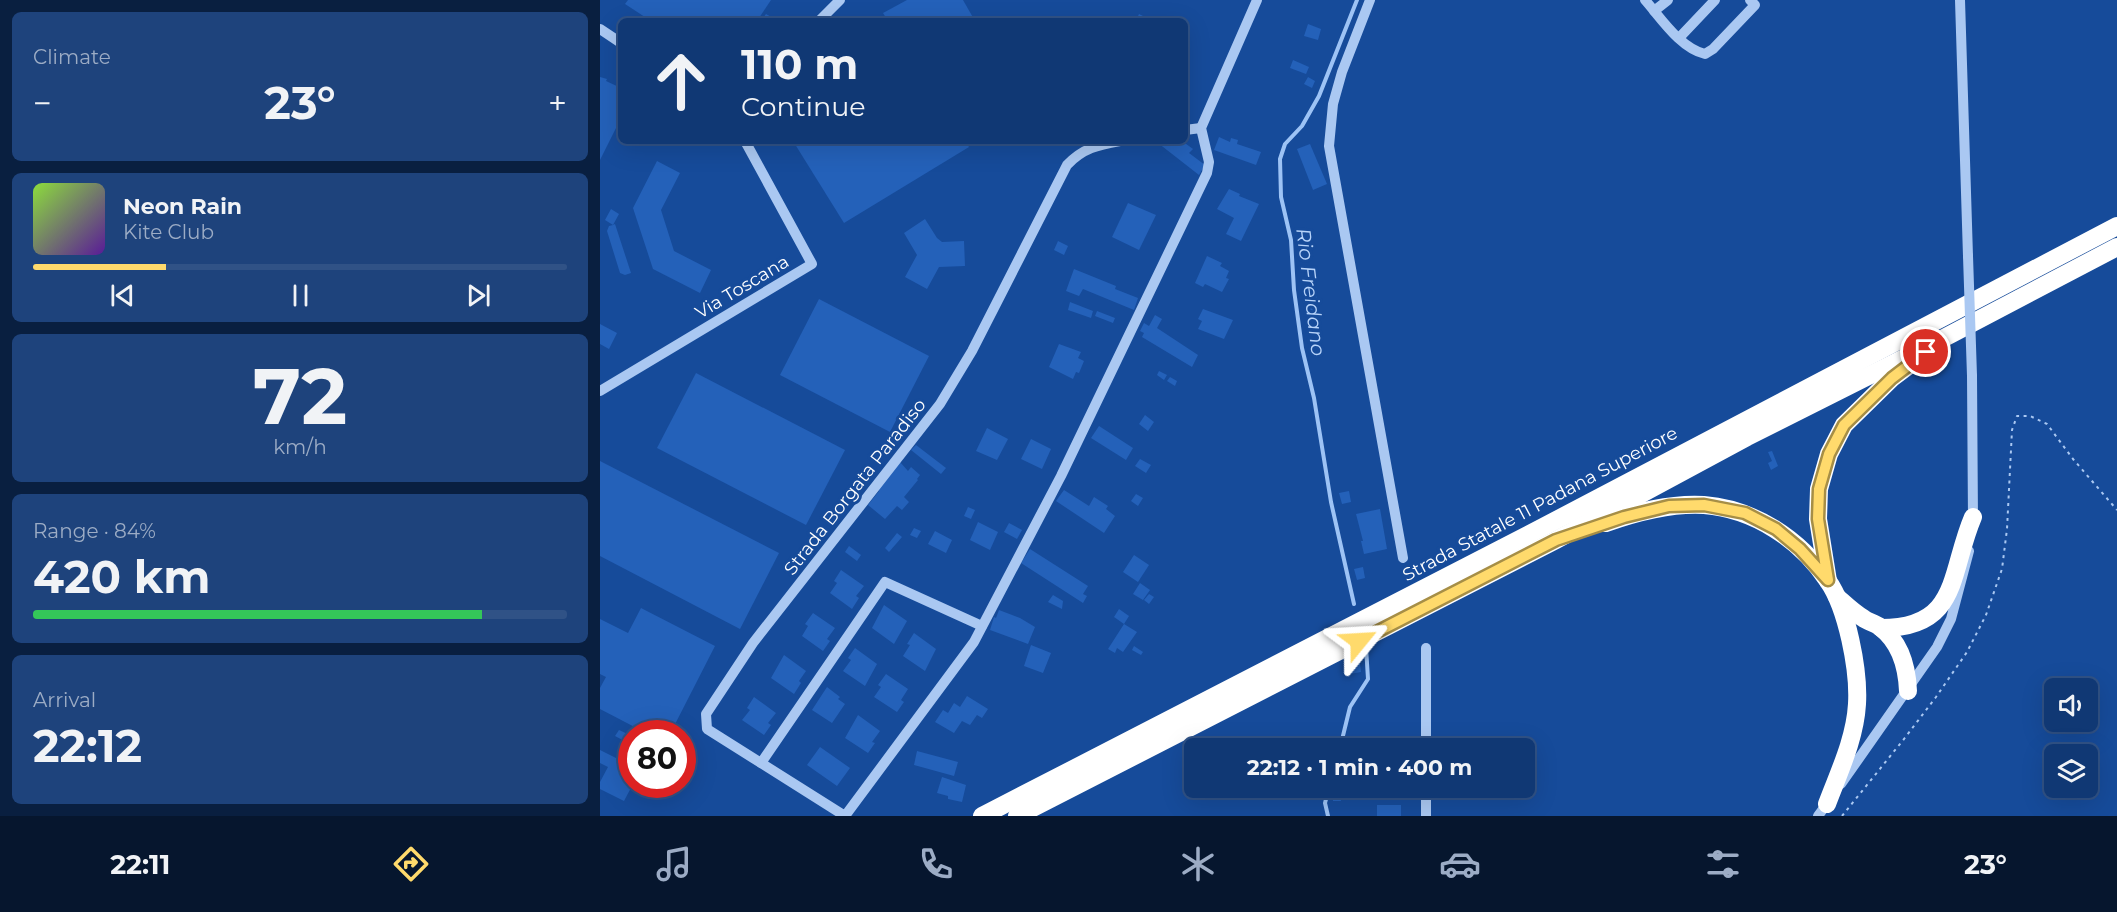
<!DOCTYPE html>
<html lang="en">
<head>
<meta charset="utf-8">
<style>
  :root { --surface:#103874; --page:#1e437c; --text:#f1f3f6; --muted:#9cacc5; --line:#305286; --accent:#ffda6c }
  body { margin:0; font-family:Montserrat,sans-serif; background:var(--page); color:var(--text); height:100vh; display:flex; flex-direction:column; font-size:22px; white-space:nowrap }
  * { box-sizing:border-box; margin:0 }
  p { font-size:20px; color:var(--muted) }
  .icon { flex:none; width:33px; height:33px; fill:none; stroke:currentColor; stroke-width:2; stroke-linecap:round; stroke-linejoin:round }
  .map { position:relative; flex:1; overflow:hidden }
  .sheet { display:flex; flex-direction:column; gap:12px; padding:12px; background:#091f40; width:600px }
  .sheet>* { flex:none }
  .banner { position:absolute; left:18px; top:18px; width:570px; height:126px; border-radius:9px; box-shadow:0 6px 24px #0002,0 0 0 2px var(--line); background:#103874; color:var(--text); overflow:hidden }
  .buttons { position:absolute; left:1444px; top:678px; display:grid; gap:12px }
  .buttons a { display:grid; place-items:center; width:54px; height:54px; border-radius:9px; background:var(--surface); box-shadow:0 6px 24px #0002,0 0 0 2px var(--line); font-size:30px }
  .speed { position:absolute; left:18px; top:720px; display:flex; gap:12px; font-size:30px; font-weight:700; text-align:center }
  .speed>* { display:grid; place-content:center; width:78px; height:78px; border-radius:50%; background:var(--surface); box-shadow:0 6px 24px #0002,0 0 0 2px var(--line); line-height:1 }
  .speed .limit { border:9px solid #d22; background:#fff; color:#111 }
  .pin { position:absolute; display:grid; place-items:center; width:51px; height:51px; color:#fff; margin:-26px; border:3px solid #fff; border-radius:50%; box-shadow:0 2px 6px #0007 }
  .me { position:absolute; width:66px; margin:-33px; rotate:63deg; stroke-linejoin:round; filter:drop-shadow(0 0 4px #0008) }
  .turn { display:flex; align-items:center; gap:21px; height:126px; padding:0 24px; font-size:27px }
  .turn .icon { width:78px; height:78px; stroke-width:2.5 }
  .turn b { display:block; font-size:42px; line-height:51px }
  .big { font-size:45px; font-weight:700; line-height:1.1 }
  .sheet .tile { flex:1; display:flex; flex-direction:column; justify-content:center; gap:9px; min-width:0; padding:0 21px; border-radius:9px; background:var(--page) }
  .sheet .dial { align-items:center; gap:0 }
  .dial b { font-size:78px; line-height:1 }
  .song { display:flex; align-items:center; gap:18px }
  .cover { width:72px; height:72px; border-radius:9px; background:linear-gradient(135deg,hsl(90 70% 55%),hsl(270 70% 35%)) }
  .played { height:6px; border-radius:3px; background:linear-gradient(90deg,var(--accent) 25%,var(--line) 25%) }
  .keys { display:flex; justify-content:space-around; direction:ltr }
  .heat { display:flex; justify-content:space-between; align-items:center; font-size:33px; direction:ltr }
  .charge { height:9px; border-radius:4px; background:linear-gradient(90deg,#34c759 84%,var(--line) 0) }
  .trip { position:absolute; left:584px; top:738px; width:351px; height:60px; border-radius:9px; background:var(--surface); box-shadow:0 6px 24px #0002,0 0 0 2px var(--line); font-weight:700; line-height:60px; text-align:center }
  .tabs { display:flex; height:96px; justify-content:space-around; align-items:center; background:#06162e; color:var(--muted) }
  .tabs .icon { width:42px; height:42px }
  .tabs .on { color:var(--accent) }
  .tabs b { font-size:27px; color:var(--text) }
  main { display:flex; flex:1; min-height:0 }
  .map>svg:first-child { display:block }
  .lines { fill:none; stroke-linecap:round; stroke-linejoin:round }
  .stream { stroke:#9dc3f5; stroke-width:4 }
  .building { fill:#2461b9 }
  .path { stroke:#aac8f2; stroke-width:2; stroke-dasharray:3 4.5; stroke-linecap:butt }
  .minor { stroke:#aac8f2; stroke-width:10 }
  .highway { stroke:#fff; stroke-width:18 }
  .minor-bridge { stroke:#aac8f2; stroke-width:10 }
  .route-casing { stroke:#a68e46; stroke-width:15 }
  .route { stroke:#ffda6c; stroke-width:10 }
  .labels { text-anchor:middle; stroke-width:6; stroke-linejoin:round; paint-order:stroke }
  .street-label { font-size:18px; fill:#fff; stroke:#164b9a }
  .water-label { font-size:20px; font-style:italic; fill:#b7d3f9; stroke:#164b9a }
</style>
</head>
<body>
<main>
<section class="sheet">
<div class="tile"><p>Climate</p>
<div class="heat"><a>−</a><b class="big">23°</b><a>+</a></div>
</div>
<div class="tile">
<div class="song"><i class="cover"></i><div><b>Neon Rain</b><p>Kite Club</p></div></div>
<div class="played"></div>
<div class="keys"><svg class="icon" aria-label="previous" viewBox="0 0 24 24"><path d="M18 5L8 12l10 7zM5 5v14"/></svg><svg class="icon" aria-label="pause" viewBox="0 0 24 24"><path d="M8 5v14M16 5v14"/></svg><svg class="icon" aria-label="next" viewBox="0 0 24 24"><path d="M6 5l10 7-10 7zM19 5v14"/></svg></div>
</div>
<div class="tile dial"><b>72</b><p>km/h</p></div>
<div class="tile"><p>Range · 84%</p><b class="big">420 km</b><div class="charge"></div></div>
<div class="tile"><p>Arrival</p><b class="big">22:12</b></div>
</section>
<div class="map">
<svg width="1517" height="816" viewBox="0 0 1517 816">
  <rect width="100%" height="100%" fill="#164b9a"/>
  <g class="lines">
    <g class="stream">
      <path d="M 754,604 L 731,502 L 714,398 L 702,348 L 694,290 L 691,240 L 681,197 L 680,159 L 685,144 L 702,126 L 719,96 L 757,0"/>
      <path d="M 740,748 L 750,707 L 768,679 L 766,647"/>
      <path d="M 728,816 L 725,803 L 729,788"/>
    </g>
  </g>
  <g class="building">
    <path d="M 28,0 L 171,0 L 157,21 L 51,21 L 25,4 Z"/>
    <path d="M 307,0 L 363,0 L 375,21 L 288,21 L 283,13 Z"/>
    <path d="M 166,14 L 173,18 L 172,21 L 161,21 Z"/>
    <path d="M 539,14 L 553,21 L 536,21 Z"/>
    <path d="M 708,24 L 721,29 L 718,40 L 704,36 Z"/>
    <path d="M 693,60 L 709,67 L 706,74 L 690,68 Z"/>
    <path d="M 0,77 L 7,79 L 6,81 L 21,88 L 21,118 L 0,160 Z"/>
    <path d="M 708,77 L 715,81 L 712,88 L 704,84 Z"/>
    <path d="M 619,137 L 630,142 L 631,138 L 638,140 L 637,144 L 661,152 L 656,165 L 614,150 Z"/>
    <path d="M 193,141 L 365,141 L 369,147 L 244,223 Z"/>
    <path d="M 559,141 L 574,141 L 579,145 L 582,141 L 593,149 L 589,153 L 605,165 L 599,175 L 558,143 Z"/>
    <path d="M 710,144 L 727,184 L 713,190 L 697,149 Z"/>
    <path d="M 57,161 L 80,173 L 61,210 L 74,251 L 111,270 L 100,293 L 53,269 L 33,208 Z"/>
    <path d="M 629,189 L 640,194 L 639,196 L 659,204 L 641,241 L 626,234 L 634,218 L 617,209 Z"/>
    <path d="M 528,203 L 556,215 L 539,250 L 512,237 Z"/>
    <path d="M 11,209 L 19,214 L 13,225 L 15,224 L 31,273 L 25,275 L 20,273 L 7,231 L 9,226 L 13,225 L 5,220 Z"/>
    <path d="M 325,219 L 337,238 L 342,242 L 364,241 L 365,266 L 339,267 L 327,289 L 305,277 L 317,255 L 304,233 Z"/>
    <path d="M 458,241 L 468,246 L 464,255 L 454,250 Z"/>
    <path d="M 607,256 L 622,263 L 620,266 L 629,271 L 626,278 L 629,279 L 622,292 L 605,284 L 603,287 L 595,283 Z"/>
    <path d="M 474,269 L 516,286 L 515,289 L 538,298 L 534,310 L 483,289 L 479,296 L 466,291 Z"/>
    <path d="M 716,295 L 717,299 L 713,299 L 716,321 L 709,322 L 706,296 Z"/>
    <path d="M 219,299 L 329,356 L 290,432 L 180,375 Z"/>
    <path d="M 470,302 L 493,311 L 491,318 L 468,310 Z"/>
    <path d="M 603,309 L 633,320 L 624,339 L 598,329 L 602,321 L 598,319 Z"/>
    <path d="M 497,311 L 515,318 L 513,323 L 495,316 Z"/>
    <path d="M 555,315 L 562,319 L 557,328 L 598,355 L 592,367 L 542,337 L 544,333 L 540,331 L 544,323 L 549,326 Z"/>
    <path d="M 0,324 L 17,333 L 9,349 L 0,344 Z"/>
    <path d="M 459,344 L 481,352 L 478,358 L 484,361 L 479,373 L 476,372 L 473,379 L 449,367 Z"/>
    <path d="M 559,371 L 567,375 L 564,380 L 557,375 Z"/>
    <path d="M 96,373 L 245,450 L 206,525 L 57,448 Z"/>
    <path d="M 570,377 L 577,381 L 575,386 L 567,381 Z"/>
    <path d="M 545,415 L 554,422 L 548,431 L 539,424 Z"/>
    <path d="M 499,426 L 533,448 L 526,460 L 491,438 Z"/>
    <path d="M 387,428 L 408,439 L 397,460 L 376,451 Z"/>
    <path d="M 431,439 L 451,449 L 442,469 L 421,459 Z"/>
    <path d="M 316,445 L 346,468 L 341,474 L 311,450 Z"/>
    <path d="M 1172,451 L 1178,466 L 1171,470 L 1168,463 L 1172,461 L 1168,452 Z"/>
    <path d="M 540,459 L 551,465 L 546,473 L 535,466 Z"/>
    <path d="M 0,461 L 179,553 L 140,629 L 0,556 Z"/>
    <path d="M 300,462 L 308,471 L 311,467 L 320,475 L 317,479 L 318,480 L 304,497 L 309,502 L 302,510 L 297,506 L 285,519 L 268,505 L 279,491 L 278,489 Z"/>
    <path d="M 464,490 L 489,506 L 494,497 L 508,506 L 506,509 L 515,516 L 504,533 L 456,501 Z"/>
    <path d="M 749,491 L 751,502 L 742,504 L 739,493 Z"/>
    <path d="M 536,494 L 543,498 L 538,506 L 531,501 Z"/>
    <path d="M 368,507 L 375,510 L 371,519 L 364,516 Z"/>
    <path d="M 780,509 L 787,549 L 764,554 L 761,541 L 763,541 L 756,514 Z"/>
    <path d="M 378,522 L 398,532 L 390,550 L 370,540 Z"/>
    <path d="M 409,523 L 422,530 L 417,539 L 404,532 Z"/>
    <path d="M 314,528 L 321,531 L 317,538 L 310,535 Z"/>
    <path d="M 335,531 L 352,540 L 346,553 L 328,544 Z"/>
    <path d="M 297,533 L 302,537 L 289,552 L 285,548 Z"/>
    <path d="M 249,546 L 261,555 L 257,561 L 245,552 Z"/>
    <path d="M 430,549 L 488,586 L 483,594 L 487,596 L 483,603 L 421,563 Z"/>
    <path d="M 534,555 L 549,565 L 538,582 L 523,572 Z"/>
    <path d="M 763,567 L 765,578 L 757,580 L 754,569 Z"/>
    <path d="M 241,570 L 264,586 L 256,596 L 259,598 L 252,609 L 230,593 L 237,583 L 234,581 Z"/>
    <path d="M 540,583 L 550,590 L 543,600 L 533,594 Z"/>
    <path d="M 549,594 L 554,597 L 549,604 L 544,600 Z"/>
    <path d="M 453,595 L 463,601 L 462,609 L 448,602 Z"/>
    <path d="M 284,605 L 307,621 L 294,644 L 272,628 Z"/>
    <path d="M 41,608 L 115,646 L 70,734 L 48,734 L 0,709 L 0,688 L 6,677 L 0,674 L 0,619 L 28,633 Z"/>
    <path d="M 519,609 L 529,616 L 524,624 L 514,617 Z"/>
    <path d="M 399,610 L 420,618 L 435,627 L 428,644 L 390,630 L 394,617 L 396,618 Z"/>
    <path d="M 213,613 L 235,628 L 227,639 L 230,641 L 223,651 L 202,636 L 208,626 L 205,624 Z"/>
    <path d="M 524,624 L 537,632 L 523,652 L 517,648 L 515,653 L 508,649 Z"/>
    <path d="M 314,633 L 336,649 L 325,671 L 303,656 L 310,645 L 307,644 Z"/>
    <path d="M 431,645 L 451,653 L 443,673 L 424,666 Z"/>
    <path d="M 534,646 L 543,652 L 541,655 L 532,650 Z"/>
    <path d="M 255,648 L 277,664 L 265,686 L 243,671 L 251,660 L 248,658 Z"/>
    <path d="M 184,655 L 206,671 L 199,681 L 201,683 L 194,694 L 171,678 Z"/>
    <path d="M 760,663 L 761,672 L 750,674 L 748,666 Z"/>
    <path d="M 286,674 L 308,689 L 301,700 L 304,702 L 297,712 L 274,697 L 281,687 L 278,685 Z"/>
    <path d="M 227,687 L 240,697 L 238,699 L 245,704 L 232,723 L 212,710 Z"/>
    <path d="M 367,696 L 388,709 L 382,718 L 377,715 L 370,725 L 362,721 L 354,733 L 335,722 L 343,710 L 348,713 L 354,703 L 360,707 Z"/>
    <path d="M 154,697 L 176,713 L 168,723 L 171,725 L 164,735 L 142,720 L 150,710 L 147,708 Z"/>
    <path d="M 258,715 L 280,731 L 272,742 L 275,743 L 268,753 L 245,738 Z"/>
    <path d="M 19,730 L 32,736 L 32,745 L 15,736 Z"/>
    <path d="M 220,747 L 250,768 L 237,786 L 207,765 Z"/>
    <path d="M 0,750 L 32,766 L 33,784 L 24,801 L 0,789 L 0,782 L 8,767 L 0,763 Z"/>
    <path d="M 317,751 L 358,762 L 354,776 L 314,765 Z"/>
    <path d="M 342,777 L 366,785 L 362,802 L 348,799 L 348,796 L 337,793 Z"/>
    <path d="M 733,794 L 740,794 L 741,801 L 733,801 Z"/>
    <rect x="777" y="805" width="24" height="11"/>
  </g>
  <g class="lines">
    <path class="path" d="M 1242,816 L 1304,739 L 1336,697 L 1367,652 L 1386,615 L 1402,569 L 1407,529 L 1412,430 L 1417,416 L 1430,416 L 1447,424 L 1473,459 L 1517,510"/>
    <g class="minor">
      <path d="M 770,0 L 742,72 L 733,104 L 729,146 L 803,558"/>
      <path d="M 1045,0 C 1061,18 1080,48 1105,54 L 1113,49 L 1155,5 L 1150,0"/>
      <path d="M 1360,0 L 1368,256"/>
      <path d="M 1054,11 L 1068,0"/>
      <path d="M 219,21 L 240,0"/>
      <path d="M 0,29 L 21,43"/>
      <path d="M 1079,38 L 1115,0"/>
      <path d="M 585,130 L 601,128"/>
      <path d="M 520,141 C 498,145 483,148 467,165 L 372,351 L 340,404 L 153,643 L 106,714 L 107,729 L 245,816 L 374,642 L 461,476 L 607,173 L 609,162 L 601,128 L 657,0"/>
      <path d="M 1372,376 L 1373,520"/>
      <path d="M 0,391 L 212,264 L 145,141"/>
      <path d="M 826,648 L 826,748"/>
      <path d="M 161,763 L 285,582 L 382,626"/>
      <path d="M 1241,784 L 1337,647 L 1351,619 L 1369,551"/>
      <path d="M 826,788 L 826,816"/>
      <path d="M 1218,816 L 1229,801"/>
    </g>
    <g class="highway">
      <path d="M 1006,523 C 1037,512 1070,503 1104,505 C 1154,509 1200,539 1228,581 C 1247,608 1259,670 1257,704 C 1255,739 1239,772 1227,804"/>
      <path d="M 1228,581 L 1218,519 L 1219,489 L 1229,454 L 1244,425 L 1292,378 L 1312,363"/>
      <path d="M 1237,597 C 1245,604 1253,612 1263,618 C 1268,622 1275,623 1280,627 C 1300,642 1307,667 1308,691"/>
      <path d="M 1281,628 C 1360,628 1349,573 1373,517"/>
      <path d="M 382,816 L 943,527 L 1517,226"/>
      <path d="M 417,816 L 956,540 L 1147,437 L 1342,339 L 1517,247"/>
    </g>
    <path class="minor-bridge" d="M 1368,256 L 1372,376"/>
  </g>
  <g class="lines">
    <defs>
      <path id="route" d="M 759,641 L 956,540 L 1024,517 L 1069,506 L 1104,505 L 1145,513 L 1176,529 L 1200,549 L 1228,580 L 1218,519 L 1219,489 L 1229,454 L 1244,425 L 1292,378 L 1326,352"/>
    </defs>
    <use href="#route" class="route-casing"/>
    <use href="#route" class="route"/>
  </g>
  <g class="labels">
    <g class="street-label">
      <text transform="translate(142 287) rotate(-31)" y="6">Via Toscana</text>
      <text transform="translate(255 487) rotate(-52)" y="6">Strada Borgata Paradiso</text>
      <text transform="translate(940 504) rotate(-28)" y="6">Strada Statale 11 Padana Superiore</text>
    </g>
    <g class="water-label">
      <text transform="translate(711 292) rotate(83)" y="7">Rio Freidano</text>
    </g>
  </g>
</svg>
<div class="buttons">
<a><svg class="icon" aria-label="sound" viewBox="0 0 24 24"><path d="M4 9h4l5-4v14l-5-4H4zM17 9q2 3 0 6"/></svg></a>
<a><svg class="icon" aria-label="layers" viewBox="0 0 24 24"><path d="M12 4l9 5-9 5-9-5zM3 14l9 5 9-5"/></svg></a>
</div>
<div class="speed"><div class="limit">80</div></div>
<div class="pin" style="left:1326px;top:352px;background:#d93025"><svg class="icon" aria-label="arrive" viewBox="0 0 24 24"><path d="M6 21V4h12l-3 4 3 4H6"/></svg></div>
<svg class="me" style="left:759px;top:641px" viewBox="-20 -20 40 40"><path d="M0-17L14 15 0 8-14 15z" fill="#ffda6c" stroke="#fff" stroke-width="4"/></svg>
<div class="trip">22:12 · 1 min · 400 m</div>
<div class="banner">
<div class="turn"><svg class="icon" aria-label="ahead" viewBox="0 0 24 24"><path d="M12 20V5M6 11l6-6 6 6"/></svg><div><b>110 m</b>Continue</div></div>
</div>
</div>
</main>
<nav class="tabs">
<b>22:11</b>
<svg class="icon on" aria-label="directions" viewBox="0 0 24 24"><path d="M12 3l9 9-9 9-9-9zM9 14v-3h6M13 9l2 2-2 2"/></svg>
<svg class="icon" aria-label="music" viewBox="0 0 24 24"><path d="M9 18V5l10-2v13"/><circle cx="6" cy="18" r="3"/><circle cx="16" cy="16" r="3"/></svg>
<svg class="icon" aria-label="phone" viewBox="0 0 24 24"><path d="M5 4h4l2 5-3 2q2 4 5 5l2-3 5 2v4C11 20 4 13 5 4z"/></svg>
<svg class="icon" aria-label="climate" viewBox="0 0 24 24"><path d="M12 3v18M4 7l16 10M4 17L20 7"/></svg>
<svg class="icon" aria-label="car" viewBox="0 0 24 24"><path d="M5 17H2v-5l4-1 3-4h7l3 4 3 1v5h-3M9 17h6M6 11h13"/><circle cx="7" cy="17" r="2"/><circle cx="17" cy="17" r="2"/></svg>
<svg class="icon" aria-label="filters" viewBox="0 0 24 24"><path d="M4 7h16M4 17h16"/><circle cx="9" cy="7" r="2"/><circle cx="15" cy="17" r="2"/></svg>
<b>23°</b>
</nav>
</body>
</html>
